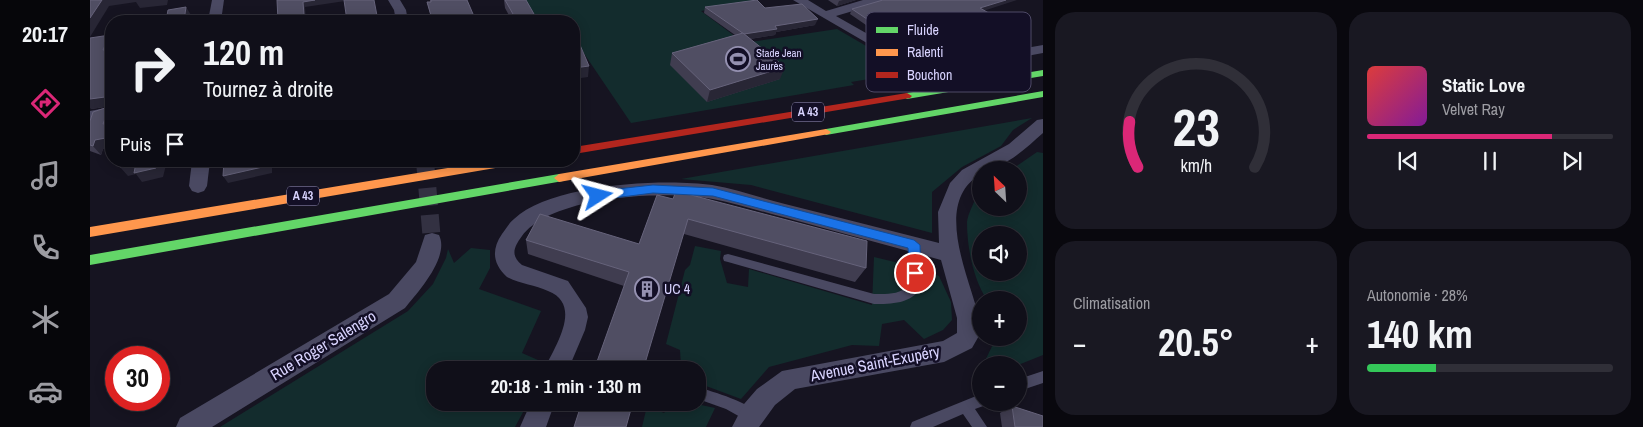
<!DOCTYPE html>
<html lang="fr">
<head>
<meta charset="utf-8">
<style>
  :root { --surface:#100f19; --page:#191822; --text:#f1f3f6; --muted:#9c9ca2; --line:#302f38; --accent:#db2777 }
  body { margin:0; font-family:"Archivo Narrow",sans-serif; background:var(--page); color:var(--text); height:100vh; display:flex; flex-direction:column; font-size:19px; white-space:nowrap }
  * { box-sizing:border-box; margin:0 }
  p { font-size:16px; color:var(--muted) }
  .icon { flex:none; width:28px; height:28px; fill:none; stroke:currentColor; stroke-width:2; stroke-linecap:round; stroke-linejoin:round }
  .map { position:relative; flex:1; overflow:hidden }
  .details { display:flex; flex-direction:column; gap:12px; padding:12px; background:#09080e; width:600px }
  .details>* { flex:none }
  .banner { position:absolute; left:15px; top:15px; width:475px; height:152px; border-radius:20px; box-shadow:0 2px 12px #0003,0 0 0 1px var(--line); background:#100f19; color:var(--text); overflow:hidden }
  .needle { width:32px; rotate:335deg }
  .buttons { position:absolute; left:882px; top:161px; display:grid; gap:10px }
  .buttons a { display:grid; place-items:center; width:55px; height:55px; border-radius:50%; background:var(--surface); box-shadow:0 2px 12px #0003,0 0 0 1px var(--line); font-size:25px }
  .speed { position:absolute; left:15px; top:346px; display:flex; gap:10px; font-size:25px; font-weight:700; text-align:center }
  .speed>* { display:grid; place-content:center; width:65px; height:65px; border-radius:50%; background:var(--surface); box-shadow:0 2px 12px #0003,0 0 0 1px var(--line); line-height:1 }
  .speed .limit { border:8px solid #d22; background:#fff; color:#111 }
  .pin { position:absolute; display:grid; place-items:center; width:42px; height:42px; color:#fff; margin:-21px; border:2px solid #fff; border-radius:50%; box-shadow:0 1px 5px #0007 }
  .me { position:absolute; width:55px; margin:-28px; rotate:81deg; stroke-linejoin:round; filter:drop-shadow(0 0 4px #0008) }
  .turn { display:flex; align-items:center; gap:18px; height:105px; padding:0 15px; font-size:22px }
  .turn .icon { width:65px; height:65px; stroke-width:2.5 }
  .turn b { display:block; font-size:35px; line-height:42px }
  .then { display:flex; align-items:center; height:48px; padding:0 15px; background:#0003; gap:10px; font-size:19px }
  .big { font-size:38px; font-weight:700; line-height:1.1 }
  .details .widget { flex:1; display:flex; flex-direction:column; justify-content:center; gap:8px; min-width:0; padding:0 18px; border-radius:20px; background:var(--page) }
  .details .dial { align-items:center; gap:0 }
  .dial svg { height:130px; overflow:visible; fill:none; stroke:var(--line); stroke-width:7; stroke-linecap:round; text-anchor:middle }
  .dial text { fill:var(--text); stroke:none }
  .song { display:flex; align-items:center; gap:15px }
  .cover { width:60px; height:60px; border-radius:8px; background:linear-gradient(135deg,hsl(0 70% 55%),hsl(290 70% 35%)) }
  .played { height:5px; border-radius:2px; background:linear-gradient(90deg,var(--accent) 75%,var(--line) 75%) }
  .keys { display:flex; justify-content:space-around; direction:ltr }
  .heat { display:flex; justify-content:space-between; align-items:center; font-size:28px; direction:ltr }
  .charge { height:8px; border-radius:4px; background:linear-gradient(90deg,#34c759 28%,var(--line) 0) }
  .details .tiles { flex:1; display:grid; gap:12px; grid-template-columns:repeat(2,1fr) }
  .trip { position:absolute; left:336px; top:361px; width:280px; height:50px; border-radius:20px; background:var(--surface); box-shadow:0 2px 12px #0003,0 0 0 1px var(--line); font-weight:700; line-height:50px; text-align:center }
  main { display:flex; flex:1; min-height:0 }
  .tabs { display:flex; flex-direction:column; width:90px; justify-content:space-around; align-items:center; background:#06060a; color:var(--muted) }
  .tabs .icon { width:35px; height:35px }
  .tabs .current { color:var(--accent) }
  .tabs b { font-size:22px; color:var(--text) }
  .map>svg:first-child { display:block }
  .green { fill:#132c2d; fill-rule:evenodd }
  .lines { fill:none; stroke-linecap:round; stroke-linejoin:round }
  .street-tunnel { stroke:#333142; stroke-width:18; stroke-dasharray:18 9; stroke-linecap:butt }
  .lane { fill:#4a4962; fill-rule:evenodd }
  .street { fill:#4a4962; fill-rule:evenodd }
  .fast { fill:#63d668; fill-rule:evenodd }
  .slow { fill:#ff974d; fill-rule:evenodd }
  .jam { fill:#b3261e; fill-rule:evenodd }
  .wall { fill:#403d50 }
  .shaded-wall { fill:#282635 }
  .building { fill:#504e63; stroke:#66637b }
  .route { fill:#1a73e8; stroke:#114b97 }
  .labels { text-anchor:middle; stroke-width:5; stroke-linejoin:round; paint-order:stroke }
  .far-poi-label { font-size:11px; fill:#d9d4ff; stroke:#130f26; text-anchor:start }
  .shield { fill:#130f26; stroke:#9e99be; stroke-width:1 }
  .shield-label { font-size:12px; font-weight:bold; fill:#d9d4ff }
  .poi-label { font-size:14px; fill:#d9d4ff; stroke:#130f26; text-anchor:start }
  .near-street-label { font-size:16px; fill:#d9d4ff; stroke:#130f26 }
  .key { fill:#130f26; stroke:#4e4a67; stroke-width:1 }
  .key-label { font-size:14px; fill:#d9d4ff }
</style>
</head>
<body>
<main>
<nav class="tabs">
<b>20:17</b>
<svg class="icon current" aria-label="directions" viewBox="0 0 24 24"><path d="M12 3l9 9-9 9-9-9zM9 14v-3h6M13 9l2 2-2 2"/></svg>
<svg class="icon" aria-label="music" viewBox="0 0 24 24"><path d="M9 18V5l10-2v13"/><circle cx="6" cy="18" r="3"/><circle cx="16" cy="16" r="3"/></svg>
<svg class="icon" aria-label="phone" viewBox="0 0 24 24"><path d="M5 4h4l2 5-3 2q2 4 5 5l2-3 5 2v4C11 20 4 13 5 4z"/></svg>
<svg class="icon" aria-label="climate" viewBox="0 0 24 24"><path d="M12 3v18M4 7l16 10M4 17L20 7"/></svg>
<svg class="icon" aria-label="car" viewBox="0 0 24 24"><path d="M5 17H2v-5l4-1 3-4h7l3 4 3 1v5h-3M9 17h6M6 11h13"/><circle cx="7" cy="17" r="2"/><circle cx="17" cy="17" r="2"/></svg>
</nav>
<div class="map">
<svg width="953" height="427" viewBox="0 0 953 427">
  <rect width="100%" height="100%" fill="#161421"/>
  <g class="green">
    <path d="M 431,0 L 668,0 L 611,11 L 654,43 L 747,29 L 809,65 L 816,73 L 761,82 L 764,85 L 541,123 L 493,52 L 484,53 L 484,21 L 443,21 Z"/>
    <path d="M 942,118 L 923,130 L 911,146 L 872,167 L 842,192 L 842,233 L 661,185 L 591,179 Z"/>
    <path d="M 947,152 L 953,153 L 953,355 L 928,365 L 893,365 L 906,338 L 929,338 L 929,300 L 897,300 C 883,279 877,247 877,222 C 878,213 885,201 888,193 L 891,191 L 891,208 L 929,208 L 929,170 L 921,170 ZM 891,235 L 929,235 L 929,272 L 891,272 Z"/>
    <path d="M 605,246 L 631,251 L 630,259 L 637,283 L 658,287 L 659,269 L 782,305 L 784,257 L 834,269 L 849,276 L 861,302 L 862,320 L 853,330 L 834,339 L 814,320 L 792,324 L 789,346 L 762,345 L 679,367 L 651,399 L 608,383 L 608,370 L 594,370 L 591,365 L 590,350 L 576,344 L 595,270 L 600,265 Z"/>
    <path d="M 381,248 L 400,250 L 400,268 L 389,289 L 451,311 L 432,353 L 457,364 L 454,370 L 345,370 L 345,402 L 438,403 L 425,427 L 130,427 L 318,311 L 343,284 L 356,258 L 358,249 L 364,263 Z"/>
    <path d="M 583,403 L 602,403 L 625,408 L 616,427 L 552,427 L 557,406 L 574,413 Z"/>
  </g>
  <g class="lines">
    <path class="street-tunnel" d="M 335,161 L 342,241"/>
    <g class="lane">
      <path d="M 824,241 L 828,242 L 829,245 L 831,287 C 822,304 801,304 784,304 L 638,262 L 634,261 L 633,258 L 634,255 L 638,254 L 784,294 C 798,294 809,295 819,285 L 819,245 L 820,242 Z"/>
      <path d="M 953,371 L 953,383 L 929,391 L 929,379 Z"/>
      <path d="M 608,387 C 622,392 662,402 668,416 L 666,421 L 661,423 L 636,409 L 608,399 Z"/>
      <path d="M 891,394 L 891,402 L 896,402 L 896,405 L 885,409 L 897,427 L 882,427 L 873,414 L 843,427 L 820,427 L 822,422 Z"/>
    </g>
    <g class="street">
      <path d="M 122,0 L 134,0 L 131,21 L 118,21 Z"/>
      <path d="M 298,0 L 310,0 L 316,10 L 318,21 L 306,21 L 304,10 Z"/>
      <path d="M 703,0 L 718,0 L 736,11 L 773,0 L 792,0 L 790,3 L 746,16 L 834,66 L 953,45 L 953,53 L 832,75 Z"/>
      <path d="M 21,107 L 21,117 L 0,121 L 0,111 Z"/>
      <path d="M 953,119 L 953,133 C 937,147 914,170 891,170 L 891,174 C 839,204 884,285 891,327 L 890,334 L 882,348 L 854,362 L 705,389 L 685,405 L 669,427 L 642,427 L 654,404 L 667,389 L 692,371 L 853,341 L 867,333 L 867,318 L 851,260 C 800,246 748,232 697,218 C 673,212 648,204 623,199 C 577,190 462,195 432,236 C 424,247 420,255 432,265 L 478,281 L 496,308 L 498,317 L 495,330 L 478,370 L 454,370 C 464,348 494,305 458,291 C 445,285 430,284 417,277 C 403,264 401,250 412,234 C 416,229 419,223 424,219 C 460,184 574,178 622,185 C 646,189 671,198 695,204 C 747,217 798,230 849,243 L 848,212 L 860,183 L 872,170 L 919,144 L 947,120 Z"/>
      <path d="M 102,161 L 120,161 L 117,186 L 114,191 L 108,193 L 102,191 L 99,186 Z"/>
      <path d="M 342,233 L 349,235 C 360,257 328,292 315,308 L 122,427 L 86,427 L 90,418 L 299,294 L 326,262 L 335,235 Z"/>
      <path d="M 441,402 L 465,402 L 456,427 L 430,427 Z"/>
    </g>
    <g class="fast">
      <path d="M 953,70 L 953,76 L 817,99 L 812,96 L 817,93 Z"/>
      <path d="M 953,91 L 953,97 L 736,135 L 731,132 L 736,129 Z"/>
      <path d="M 469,174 L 474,178 L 473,181 L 0,265 L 0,255 Z"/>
    </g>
    <g class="slow">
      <path d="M 736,129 L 741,132 L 739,134 L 469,182 L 464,178 L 469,174 Z"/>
      <path d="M 400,161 L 428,161 L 423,165 L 0,237 L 0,227 Z"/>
    </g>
    <path class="jam" d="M 817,93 L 822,96 L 820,98 L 484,154 L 484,147 Z"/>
  </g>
  <g class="wall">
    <path d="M 340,0 L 377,0 L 386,21 L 342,21 L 337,2 L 340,2 Z"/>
    <path d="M 414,0 L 436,0 L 448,21 L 422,21 L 415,8 Z"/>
    <path d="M 738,0 L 766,0 L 747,6 Z"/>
    <path d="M 615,7 L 675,8 L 725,25 L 686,32 L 685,35 L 660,39 L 690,79 L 617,102 L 580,65 L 582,53 L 645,35 L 614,13 Z"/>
    <path d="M 762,9 L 894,10 L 901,20 L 896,23 L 893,27 L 873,33 L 866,29 L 808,47 L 760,14 Z"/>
    <path d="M 20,35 L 21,37 L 21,147 L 13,149 L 11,155 L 0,151 L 0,121 L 15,108 L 15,107 L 1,109 Z"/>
    <path d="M 567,195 L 776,268 L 765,282 L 594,234 L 534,286 L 438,254 L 436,240 L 549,244 Z"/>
    <path d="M 922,406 L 953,427 L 912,427 L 910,413 Z"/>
  </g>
  <g class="shaded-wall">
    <path d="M 12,0 L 78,0 L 77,5 L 50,8 L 46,2 L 19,6 L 0,37 L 0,18 Z"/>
    <path d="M 225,0 L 255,0 L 255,1 L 215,7 L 216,21 L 189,21 L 213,2 Z"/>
    <path d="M 753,0 L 766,0 L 747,6 L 749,1 Z"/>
    <path d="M 916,0 L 927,0 L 887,13 L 890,8 Z"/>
    <path d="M 96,7 L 101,15 L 100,21 L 94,21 Z"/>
    <path d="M 904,16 L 901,20 L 896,23 L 893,27 L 873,33 L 876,28 L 893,20 Z"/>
    <path d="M 342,19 L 347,19 L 347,21 L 343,21 Z"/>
    <path d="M 728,19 L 725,25 L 686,32 L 685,35 L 652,40 L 654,34 L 685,26 Z"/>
    <path d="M 869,24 L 866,29 L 808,47 L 811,42 Z"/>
    <path d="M 20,35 L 21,37 L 21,55 L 13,50 Z"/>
    <path d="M 499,66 L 498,77 L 484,79 L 484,68 Z"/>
    <path d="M 695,67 L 690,79 L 617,102 L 620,90 Z"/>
    <path d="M 15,97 L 21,104 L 21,130 L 13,124 L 21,106 L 1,109 L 0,108 L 0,99 Z"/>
    <path d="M 21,137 L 21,147 L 13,149 L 11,155 L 3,146 L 5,140 Z"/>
    <path d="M 68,161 L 77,161 L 73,177 L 52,182 L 46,174 L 38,176 L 30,167 L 46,163 Z"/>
    <path d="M 177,161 L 182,161 L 182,173 L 138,183 L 133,176 Z"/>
  </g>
  <g class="building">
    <path d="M 0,0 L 12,0 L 0,18 Z"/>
    <path d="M 187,0 L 225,0 L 213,2 L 214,15 L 189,21 L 188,21 Z"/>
    <path d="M 254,0 L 284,0 L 288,21 L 257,21 Z"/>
    <path d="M 341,0 L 377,0 L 386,21 L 348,21 L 347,19 L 342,19 L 337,2 L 341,2 Z"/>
    <path d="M 415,0 L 436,0 L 448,21 L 427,21 Z"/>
    <path d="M 667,0 L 675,8 L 712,4 L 728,19 L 685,26 L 687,29 L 654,34 L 615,7 Z"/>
    <path d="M 793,0 L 916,0 L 890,8 L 904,16 L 893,20 L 896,22 L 876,28 L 869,24 L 811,42 L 762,9 Z"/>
    <path d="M 96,7 L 94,21 L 76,21 L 78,10 Z"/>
    <path d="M 484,31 L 499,66 L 484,68 Z"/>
    <path d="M 653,33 L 695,67 L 620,90 L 582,53 Z"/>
    <path d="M 20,35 L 13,50 L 21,49 L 21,104 L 13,124 L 21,122 L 21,137 L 5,140 L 3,146 L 0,145 L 0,121 L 3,112 L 15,108 L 15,97 L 0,99 L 0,38 Z"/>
    <path d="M 31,161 L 68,161 L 66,168 L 44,173 L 46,163 L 30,167 Z"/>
    <path d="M 134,161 L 177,161 L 177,166 L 133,176 Z"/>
    <path d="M 586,191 L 777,241 L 776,268 L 598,219 L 553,370 L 504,370 L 539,272 L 436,240 L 450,214 L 549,244 L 567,195 L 583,199 Z"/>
    <path d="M 492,402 L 543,402 L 536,427 L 484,427 Z"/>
    <path d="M 922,406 L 953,416 L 953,427 L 925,427 Z"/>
  </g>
  <path class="route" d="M 563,185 L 623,188 L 824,240 L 830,245 L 831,273 L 825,278 L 820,277 L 818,248 L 623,196 L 563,193 L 508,200 L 502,196 L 508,191 Z"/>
  <defs>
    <symbol id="stadium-ring" viewBox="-11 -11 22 22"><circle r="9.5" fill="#130f26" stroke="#9591b1" stroke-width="1.5"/><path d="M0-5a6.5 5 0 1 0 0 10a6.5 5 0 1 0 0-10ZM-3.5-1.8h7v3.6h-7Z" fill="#9591b1"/></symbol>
    <symbol id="building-ring" viewBox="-11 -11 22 22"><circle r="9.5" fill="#130f26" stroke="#9591b1" stroke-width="1.5"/><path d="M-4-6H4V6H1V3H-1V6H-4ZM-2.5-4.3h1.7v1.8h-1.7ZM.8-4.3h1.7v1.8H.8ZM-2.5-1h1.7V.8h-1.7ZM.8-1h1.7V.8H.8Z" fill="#9591b1"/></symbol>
  </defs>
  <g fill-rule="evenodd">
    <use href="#stadium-ring" x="634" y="45" width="28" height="28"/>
    <use href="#building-ring" x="543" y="275" width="28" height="28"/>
  </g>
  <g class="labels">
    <g class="far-poi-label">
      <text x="666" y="57">Stade Jean<tspan x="666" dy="13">Jaurès</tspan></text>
    </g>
    <g class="shield">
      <rect x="702" y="102.5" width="32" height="19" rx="4"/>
      <rect x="197" y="186.5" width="32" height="19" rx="4"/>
    </g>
    <g class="shield-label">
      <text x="718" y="116">A 43</text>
      <text x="213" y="200">A 43</text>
    </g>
    <g class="poi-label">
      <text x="574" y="294">UC 4</text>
    </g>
    <g class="near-street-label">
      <text transform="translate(233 345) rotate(-31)" y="6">Rue Roger Salengro</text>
      <text transform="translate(785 363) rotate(-11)" y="6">Avenue Saint-Exupéry</text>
    </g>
  </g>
  <rect x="776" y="12" width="165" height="80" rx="8" class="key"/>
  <rect x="786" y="27" width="22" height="6" fill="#63d668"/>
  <rect x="786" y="49" width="22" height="7" fill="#ff974d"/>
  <rect x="786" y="72" width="22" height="6" fill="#b3261e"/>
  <g class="key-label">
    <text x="817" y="35">Fluide</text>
    <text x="817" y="57">Ralenti</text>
    <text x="817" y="80">Bouchon</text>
  </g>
</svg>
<div class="buttons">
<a><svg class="needle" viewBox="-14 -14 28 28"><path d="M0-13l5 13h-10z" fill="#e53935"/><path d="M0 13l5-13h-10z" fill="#9c9ca2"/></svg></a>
<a><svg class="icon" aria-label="sound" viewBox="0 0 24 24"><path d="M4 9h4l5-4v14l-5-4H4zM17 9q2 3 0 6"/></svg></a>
<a>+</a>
<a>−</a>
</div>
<div class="speed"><div class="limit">30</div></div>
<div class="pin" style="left:825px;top:273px;background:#d93025"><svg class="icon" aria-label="arrive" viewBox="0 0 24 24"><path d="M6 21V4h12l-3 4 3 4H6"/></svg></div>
<svg class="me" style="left:508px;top:196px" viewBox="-20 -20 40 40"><path d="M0-17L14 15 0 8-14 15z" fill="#1a73e8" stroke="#fff" stroke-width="4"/></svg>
<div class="trip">20:18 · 1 min · 130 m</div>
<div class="banner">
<div class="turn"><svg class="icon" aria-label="right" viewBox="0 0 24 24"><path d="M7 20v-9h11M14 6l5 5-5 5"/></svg><div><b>120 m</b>Tournez à droite</div></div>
<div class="then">Puis<svg class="icon" aria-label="arrive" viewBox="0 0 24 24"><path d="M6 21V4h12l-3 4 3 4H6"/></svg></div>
</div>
</div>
<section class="details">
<div class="tiles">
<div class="widget dial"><svg viewBox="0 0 100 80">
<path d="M14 69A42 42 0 1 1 86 69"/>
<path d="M14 69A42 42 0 0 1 9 41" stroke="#db2777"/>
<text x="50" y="56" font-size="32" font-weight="700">23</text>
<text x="50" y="72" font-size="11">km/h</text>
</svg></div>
<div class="widget">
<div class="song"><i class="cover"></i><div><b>Static Love</b><p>Velvet Ray</p></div></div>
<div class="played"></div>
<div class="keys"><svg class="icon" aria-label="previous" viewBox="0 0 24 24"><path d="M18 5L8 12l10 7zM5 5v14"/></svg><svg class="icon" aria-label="pause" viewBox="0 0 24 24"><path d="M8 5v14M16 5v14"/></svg><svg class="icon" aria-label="next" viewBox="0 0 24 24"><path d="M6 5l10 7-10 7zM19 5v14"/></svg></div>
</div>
<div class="widget"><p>Climatisation</p>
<div class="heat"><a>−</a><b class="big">20.5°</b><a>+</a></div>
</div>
<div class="widget"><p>Autonomie · 28%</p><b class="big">140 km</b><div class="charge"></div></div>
</div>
</section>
</main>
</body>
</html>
